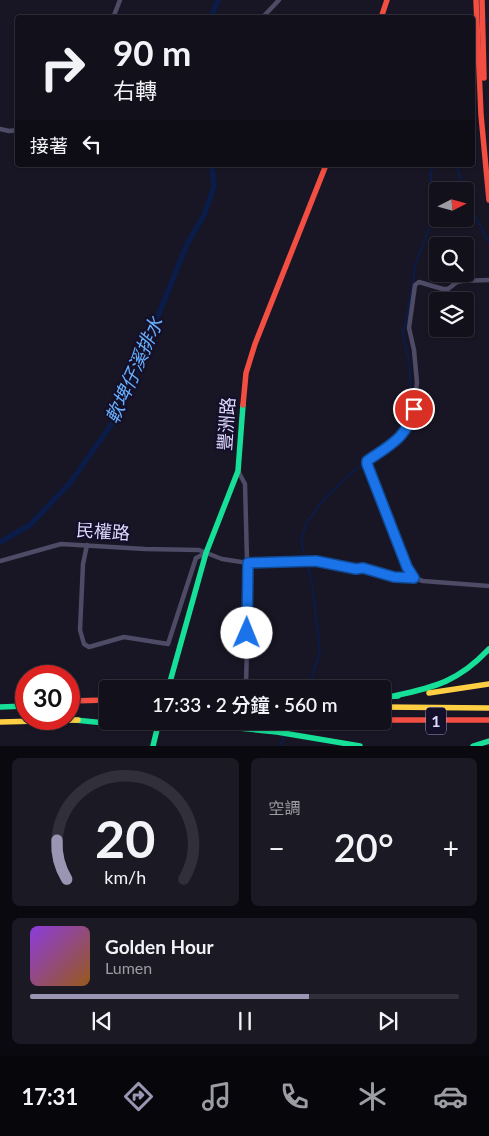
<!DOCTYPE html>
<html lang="zh-TW">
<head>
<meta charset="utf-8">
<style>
  :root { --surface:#12101b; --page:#1b1924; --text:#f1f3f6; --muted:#9c9da3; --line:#31303a; --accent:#9995b2 }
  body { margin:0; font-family:Lato,"Noto Sans TC",sans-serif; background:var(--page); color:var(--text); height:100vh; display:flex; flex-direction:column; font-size:19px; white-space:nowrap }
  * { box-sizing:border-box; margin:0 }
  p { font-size:16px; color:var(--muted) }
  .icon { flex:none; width:28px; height:28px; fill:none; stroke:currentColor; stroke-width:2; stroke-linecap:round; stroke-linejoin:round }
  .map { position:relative; height:746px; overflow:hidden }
  .details { display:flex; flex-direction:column; gap:12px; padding:12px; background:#0a090f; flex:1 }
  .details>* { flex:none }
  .top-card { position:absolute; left:15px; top:15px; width:460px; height:152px; border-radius:5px; box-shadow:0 1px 4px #0004,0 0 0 1px var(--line); background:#12101b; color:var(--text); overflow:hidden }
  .needle { width:32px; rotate:84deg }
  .tools { position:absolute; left:429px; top:182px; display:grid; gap:10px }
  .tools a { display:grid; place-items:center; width:45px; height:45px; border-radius:5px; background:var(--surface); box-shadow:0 1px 4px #0004,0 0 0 1px var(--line); font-size:25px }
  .speed { position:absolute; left:15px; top:665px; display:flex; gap:10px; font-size:25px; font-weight:700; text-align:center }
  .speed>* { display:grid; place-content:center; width:65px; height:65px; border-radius:50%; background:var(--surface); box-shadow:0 1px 4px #0004,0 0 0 1px var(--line); line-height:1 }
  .speed .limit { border:8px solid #d22; background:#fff; color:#111 }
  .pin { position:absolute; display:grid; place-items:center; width:42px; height:42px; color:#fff; margin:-21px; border:2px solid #fff; border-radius:50%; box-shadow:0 1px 5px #0007 }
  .me { position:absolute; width:55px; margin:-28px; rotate:1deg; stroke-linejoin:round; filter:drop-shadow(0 0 4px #0008) }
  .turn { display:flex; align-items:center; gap:18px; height:105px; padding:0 15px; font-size:22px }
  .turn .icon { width:65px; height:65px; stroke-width:2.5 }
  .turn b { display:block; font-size:35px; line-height:42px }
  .then { display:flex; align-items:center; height:48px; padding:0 15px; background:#0003; gap:10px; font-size:19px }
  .big { font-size:38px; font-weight:600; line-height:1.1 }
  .details .widget { flex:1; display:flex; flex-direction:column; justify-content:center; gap:8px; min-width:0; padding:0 18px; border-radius:8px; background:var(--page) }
  .details .dial { align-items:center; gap:0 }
  .dial svg { height:130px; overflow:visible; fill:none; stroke:var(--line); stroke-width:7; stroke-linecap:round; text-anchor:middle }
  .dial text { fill:var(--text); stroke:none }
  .song { display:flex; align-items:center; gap:15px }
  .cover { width:60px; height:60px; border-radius:8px; background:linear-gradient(135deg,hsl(270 70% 55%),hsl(30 70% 35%)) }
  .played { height:5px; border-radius:2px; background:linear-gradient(90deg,var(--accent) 65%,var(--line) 65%) }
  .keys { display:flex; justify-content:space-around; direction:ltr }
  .heat { display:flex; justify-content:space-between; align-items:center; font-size:28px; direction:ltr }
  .details .tiles { flex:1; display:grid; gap:12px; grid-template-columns:1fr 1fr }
  .widget:last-child { grid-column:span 2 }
  .trip { position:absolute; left:99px; top:680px; width:292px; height:50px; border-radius:5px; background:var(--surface); box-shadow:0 1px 4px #0004,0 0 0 1px var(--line); font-weight:600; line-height:50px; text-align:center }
  .tabs { display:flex; height:80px; justify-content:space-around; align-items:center; background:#07060b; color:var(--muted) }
  .tabs .icon { width:35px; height:35px }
  .tabs .on { color:var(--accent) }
  .tabs b { font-size:22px; color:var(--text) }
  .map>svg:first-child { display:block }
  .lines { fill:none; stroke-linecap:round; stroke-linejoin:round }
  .stream { stroke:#0a1c47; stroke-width:2 }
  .canal { stroke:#0a1c47; stroke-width:5.5 }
  .street { stroke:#4d4b65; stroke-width:4.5 }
  .fast { stroke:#16e098; stroke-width:5.5 }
  .slow { stroke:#ffcf43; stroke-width:5.5 }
  .jam { stroke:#f24e42; stroke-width:5.5 }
  .route-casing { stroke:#114b97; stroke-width:12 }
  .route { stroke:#1a73e8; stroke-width:9 }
  .labels { text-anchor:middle; stroke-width:5; stroke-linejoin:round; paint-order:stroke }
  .shield { fill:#15102a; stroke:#a29dbf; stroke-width:1 }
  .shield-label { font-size:16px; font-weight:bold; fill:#dfd9ff }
  .street-label { font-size:18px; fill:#dfd9ff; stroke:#15102a }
  .water-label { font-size:19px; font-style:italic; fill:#67b1ff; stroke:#15102a }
</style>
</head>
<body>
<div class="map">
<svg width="489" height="746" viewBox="0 0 489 746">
  <rect width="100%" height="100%" fill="#181624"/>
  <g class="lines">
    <g class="stream">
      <path d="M 484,22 L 489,18"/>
      <path d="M 455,165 L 458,170 L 470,206 L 489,243"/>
      <path d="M 406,428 L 410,410 L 411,390 L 409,361 L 403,333 L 413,285 L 415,265 L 433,219 L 431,200 L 431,172 L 434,165"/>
      <path d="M 309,689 L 320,651 L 312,582 L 301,542 L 306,523 L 325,498 L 348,476 L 367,461"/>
      <path d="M 288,731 L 292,721"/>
      <path d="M 280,746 L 285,735"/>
    </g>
    <g class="canal">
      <path d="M 211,18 L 218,0"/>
      <path d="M 0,542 L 30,525 L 70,483 L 118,415 L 187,244 L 204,215 L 214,187 L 212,165"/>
    </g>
    <g class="street">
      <path d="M 113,18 L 120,0"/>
      <path d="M 262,18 L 279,0"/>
      <path d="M 0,129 L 9,131 L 18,130"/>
      <path d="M 238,471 L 245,484 L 247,560 L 249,568 L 246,685"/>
      <path d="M 87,545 L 83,564 L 80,630 L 84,644 L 89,647 L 124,637 L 168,644 L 196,558 L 206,553"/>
      <path d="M 0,561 L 61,544 L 145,549 L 199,550 L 222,559 L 248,563 L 316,561 L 356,569 L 363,568 L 394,577 L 414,578 L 423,581 L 489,586"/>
      <path d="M 414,578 L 407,567 L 367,461 L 401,437 L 411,423 L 417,383 L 414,350 L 409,328 L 415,285 L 419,282 L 443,289 L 448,289 L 457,282 L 462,281 L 489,280"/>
    </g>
    <g class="fast">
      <path d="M 168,689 L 206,553 L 238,471 L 243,405"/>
      <path d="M 394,696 C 436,687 459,681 489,649"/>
      <path d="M 382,697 L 398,696"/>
      <path d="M 0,707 L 26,706"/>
      <path d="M 75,720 L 125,725 L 238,728 L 277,732 L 360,746"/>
      <path d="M 153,746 L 159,721"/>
      <path d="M 473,746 L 489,741"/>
    </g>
    <g class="slow">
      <path d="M 429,693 L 489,684"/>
      <path d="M 382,707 L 489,708"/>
      <path d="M 0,722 L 78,720"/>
    </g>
    <g class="jam">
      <path d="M 476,0 L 481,115 L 489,200"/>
      <path d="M 482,0 L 484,78"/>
      <path d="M 381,18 L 387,0"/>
      <path d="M 243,405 L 246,373 L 255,344 L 326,165"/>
      <path d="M 69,701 L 108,700"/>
      <path d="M 382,720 L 489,720"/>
    </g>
  </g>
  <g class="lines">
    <defs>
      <path id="route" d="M 247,633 L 248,563 L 316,561 L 356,569 L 363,568 L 394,577 L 414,578 L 407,567 L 367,464 L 367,461 C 390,445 407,438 414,409"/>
    </defs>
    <use href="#route" class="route-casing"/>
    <use href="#route" class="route"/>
  </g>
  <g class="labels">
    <rect class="shield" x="426" y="707.5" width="20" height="27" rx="4"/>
    <g class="shield-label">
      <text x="436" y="727">1</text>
    </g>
    <g class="street-label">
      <text transform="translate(227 424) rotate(-86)" y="6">豐洲路</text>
      <text transform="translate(103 532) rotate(4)" y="6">民權路</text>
    </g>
    <g class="water-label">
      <text transform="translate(134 370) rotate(-66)" y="7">軟埤仔溪排水</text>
    </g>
  </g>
</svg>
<div class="tools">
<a><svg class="needle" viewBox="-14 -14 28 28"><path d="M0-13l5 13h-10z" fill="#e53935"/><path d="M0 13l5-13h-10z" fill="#9c9da3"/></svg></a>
<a><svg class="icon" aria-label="search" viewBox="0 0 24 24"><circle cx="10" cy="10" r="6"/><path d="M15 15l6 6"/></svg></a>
<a><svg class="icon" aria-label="layers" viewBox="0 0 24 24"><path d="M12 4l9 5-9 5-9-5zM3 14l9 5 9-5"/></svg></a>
</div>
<div class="speed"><div class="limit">30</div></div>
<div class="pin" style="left:414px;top:409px;background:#d93025"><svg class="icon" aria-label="arrive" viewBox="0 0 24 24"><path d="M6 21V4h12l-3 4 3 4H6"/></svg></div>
<svg class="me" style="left:247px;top:633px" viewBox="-20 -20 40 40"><circle r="19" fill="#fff"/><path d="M0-13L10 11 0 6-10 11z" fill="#1a73e8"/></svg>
<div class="trip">17:33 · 2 分鐘 · 560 m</div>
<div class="top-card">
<div class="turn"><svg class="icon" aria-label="right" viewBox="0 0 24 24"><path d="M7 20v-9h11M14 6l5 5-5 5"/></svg><div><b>90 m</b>右轉</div></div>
<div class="then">接著<svg class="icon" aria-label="left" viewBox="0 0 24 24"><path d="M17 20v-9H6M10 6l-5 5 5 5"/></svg></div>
</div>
</div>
<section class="details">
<div class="tiles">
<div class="widget dial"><svg viewBox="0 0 100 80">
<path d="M14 69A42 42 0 1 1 86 69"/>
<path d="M14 69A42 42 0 0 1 8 45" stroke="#9995b2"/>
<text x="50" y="56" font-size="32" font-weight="700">20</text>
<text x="50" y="72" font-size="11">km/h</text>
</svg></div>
<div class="widget"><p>空調</p>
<div class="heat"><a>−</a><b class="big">20°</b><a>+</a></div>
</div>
<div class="widget">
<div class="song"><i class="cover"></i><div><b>Golden Hour</b><p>Lumen</p></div></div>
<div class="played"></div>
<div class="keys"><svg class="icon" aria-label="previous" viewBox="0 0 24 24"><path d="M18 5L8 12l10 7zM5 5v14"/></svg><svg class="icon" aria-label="pause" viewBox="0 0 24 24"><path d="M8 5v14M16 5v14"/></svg><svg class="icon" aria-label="next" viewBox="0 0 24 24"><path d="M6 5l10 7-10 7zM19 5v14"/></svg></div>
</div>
</div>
</section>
<nav class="tabs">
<b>17:31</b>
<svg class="icon on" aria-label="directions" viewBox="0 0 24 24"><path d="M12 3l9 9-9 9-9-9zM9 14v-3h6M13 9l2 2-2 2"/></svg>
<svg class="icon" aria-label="music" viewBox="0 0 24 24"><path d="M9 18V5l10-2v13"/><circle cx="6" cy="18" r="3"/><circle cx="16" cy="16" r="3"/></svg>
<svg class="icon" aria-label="phone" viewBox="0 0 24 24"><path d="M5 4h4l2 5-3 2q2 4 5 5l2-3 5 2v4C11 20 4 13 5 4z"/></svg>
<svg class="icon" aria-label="climate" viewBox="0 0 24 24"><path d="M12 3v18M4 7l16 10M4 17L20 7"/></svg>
<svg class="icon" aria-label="car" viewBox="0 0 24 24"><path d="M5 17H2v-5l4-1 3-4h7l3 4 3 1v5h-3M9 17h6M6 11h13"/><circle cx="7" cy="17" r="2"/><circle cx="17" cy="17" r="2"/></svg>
</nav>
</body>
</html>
